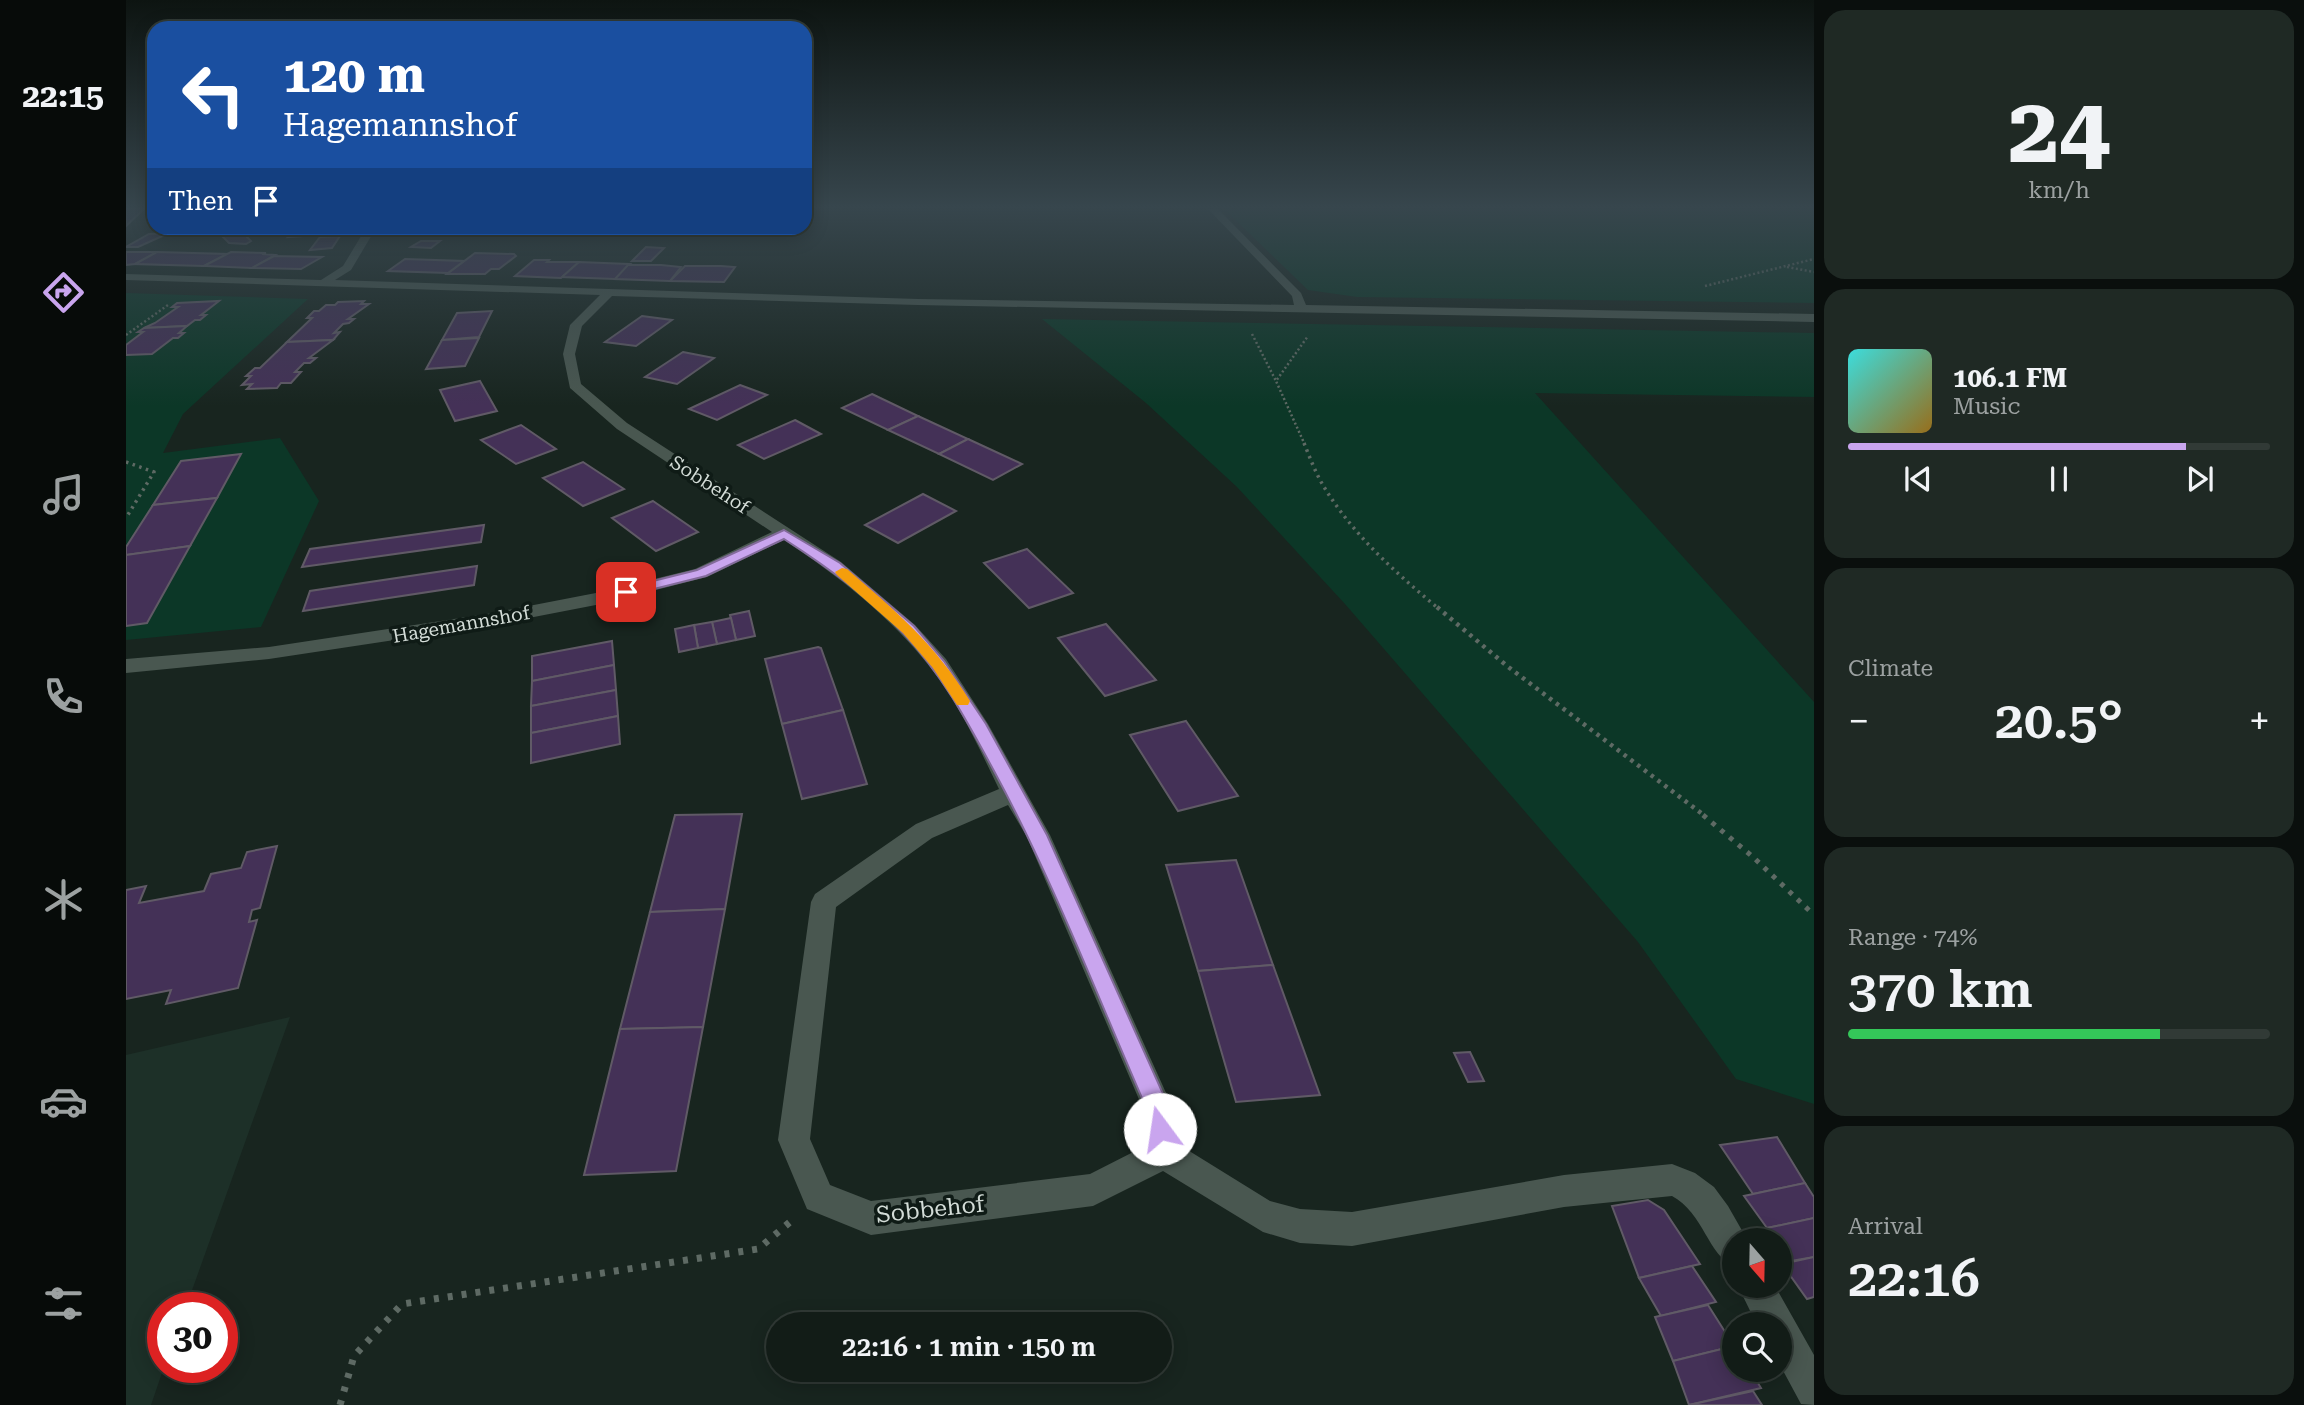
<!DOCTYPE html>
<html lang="en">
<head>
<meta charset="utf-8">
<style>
  :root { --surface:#121c17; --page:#1f2924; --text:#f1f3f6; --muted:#9ca1a1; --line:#313a36; --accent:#c9a5ee }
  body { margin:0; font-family:"Roboto Serif",serif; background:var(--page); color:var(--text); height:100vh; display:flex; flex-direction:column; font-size:26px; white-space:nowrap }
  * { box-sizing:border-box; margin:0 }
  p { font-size:23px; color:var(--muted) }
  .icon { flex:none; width:38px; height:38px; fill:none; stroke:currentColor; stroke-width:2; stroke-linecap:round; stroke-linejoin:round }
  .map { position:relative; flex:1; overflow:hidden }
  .panel { display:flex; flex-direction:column; gap:10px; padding:10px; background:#0a0f0d; width:490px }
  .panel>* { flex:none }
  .banner { position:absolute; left:21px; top:21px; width:665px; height:214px; border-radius:21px; box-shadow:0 4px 18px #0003,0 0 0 2px var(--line); background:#1a4fa0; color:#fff; overflow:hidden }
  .needle { width:46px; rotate:160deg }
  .fabs { position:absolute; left:1596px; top:1228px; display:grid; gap:14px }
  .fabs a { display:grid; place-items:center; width:70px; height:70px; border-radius:50%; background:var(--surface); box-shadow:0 4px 18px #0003,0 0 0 2px var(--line); font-size:35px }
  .speed { position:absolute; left:21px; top:1292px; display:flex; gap:14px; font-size:35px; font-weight:700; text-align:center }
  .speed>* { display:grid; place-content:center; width:91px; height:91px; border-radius:50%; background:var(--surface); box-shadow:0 4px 18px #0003,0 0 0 2px var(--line); line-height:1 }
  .speed .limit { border:10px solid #d22; background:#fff; color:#111 }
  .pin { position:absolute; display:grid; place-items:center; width:60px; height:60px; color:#fff; margin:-30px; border-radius:14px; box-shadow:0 4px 10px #0006 }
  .me { position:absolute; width:77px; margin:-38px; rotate:346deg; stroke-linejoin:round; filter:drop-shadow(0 0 5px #0008) }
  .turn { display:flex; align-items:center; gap:24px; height:147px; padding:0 21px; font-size:32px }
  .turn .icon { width:91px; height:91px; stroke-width:2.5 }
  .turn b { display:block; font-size:49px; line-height:60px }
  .then { display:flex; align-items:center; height:66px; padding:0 21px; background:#0003; gap:14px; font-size:26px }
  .big { font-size:52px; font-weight:600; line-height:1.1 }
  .panel .tile { flex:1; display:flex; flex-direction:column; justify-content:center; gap:10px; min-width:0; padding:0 24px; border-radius:21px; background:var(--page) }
  .panel .dial { align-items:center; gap:0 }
  .dial b { font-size:91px; line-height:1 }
  .song { display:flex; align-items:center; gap:21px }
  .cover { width:84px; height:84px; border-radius:10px; background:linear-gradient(135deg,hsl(180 70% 55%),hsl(40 70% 35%)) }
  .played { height:7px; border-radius:4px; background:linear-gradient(90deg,var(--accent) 80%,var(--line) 80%) }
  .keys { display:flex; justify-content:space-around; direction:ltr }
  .heat { display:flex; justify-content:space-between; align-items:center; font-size:38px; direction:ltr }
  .charge { height:10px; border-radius:5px; background:linear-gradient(90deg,#34c759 74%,var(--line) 0) }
  .trip { position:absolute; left:640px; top:1312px; width:406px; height:70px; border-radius:35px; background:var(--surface); box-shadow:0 4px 18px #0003,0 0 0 2px var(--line); font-weight:600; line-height:70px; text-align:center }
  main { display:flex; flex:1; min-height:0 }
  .menu { display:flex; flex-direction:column; width:126px; justify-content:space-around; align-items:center; background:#070b09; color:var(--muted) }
  .menu .icon { width:49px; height:49px }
  .menu .active { color:var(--accent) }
  .menu b { font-size:32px; color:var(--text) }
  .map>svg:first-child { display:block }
  .built { fill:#1d3028 }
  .green { fill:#0c3727 }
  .building { fill:#443157; stroke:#605a66; stroke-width:2 }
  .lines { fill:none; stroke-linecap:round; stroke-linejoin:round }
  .path-far4 { stroke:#5e6a64; stroke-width:2.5; stroke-dasharray:2 2.5; stroke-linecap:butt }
  .path-far3 { stroke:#5e6a64; stroke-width:3.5; stroke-dasharray:2.5 4.5; stroke-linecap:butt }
  .path-far2 { stroke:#5e6a64; stroke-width:4.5; stroke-dasharray:3.5 5; stroke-linecap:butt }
  .path-far1 { stroke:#5e6a64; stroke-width:5; stroke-dasharray:4.5 7; stroke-linecap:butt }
  .path { stroke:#5e6a64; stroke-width:7; stroke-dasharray:5 9; stroke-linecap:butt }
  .minor { fill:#495750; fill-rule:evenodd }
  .route { fill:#c9a5ee; stroke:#836b9b; stroke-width:2 }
  .slow { fill:#f59e0b }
  .labels { text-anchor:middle; stroke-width:7; stroke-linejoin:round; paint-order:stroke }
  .street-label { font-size:19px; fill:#d3dcd7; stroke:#0f1b16 }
  .near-street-label { font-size:23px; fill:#d3dcd7; stroke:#0f1b16 }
</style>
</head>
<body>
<main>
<nav class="menu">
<b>22:15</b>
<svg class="icon active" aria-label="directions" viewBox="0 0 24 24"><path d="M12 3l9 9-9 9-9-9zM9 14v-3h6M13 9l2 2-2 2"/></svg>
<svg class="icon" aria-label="music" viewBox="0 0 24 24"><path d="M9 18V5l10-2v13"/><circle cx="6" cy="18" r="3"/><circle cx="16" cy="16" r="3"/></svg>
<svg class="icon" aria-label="phone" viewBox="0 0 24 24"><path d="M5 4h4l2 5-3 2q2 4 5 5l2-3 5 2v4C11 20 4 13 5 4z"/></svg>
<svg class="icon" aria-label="climate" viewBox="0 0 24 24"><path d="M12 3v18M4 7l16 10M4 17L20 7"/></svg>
<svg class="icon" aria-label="car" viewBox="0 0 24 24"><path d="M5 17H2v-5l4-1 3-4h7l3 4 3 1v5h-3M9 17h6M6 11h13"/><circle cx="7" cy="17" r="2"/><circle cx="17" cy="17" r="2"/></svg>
<svg class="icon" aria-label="filters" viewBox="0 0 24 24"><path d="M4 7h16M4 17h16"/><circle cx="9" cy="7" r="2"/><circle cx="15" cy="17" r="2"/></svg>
</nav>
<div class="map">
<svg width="1688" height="1405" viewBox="0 0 1688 1405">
  <rect width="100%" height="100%" fill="#18251f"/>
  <path class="built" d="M 164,1017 L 60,1307 L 37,1307 L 38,1367 L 25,1405 L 0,1405 L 0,1055 Z"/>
  <g class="green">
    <path d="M 1098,209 L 1688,209 L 1688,303 L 1231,297 L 1182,290 Z"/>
    <path d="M 0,293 L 182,299 L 57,414 L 37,453 L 154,438 L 193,501 L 135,627 L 0,640 Z"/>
    <path d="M 916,319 L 1688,333 L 1688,397 L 1409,393 L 1688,702 L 1688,1104 L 1610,1079 L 1512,942 L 1219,604 L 1111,487 L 1020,403 Z"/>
  </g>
  <g class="building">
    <path d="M 0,209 L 18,209 L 0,226 Z"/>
    <path d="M 112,228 L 125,241 L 120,244 L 103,243 L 95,235 L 98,232 L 57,235 L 63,231 Z"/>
    <path d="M 170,228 L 210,228 L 206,234 L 162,237 Z"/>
    <path d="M 43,233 L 12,247 L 0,247 L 23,234 Z"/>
    <path d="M 214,236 L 206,248 L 184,250 L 194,237 Z"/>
    <path d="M 295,241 L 314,241 L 305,248 L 285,247 Z"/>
    <path d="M 520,247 L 538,248 L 525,261 L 506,261 Z"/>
    <path d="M 0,252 L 31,252 L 9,264 L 0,265 Z"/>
    <path d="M 31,252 L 101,254 L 78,266 L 9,264 Z"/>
    <path d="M 105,252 L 140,253 L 136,254 L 149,255 L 126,268 L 78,266 Z"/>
    <path d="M 349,253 L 388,254 L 390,256 L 373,269 L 365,269 L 359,274 L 321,274 Z"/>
    <path d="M 148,256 L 196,257 L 175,269 L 126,268 Z"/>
    <path d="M 279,259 L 338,261 L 322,273 L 262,271 Z"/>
    <path d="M 408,260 L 423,260 L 421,262 L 453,262 L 435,278 L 389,276 Z"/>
    <path d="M 453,262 L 503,264 L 504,264 L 489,279 L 436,277 Z"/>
    <path d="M 502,265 L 535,265 L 555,267 L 544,281 L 489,279 Z"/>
    <path d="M 559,266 L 595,266 L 609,267 L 598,282 L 544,281 Z"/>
    <path d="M 93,301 L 75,315 L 80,315 L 74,320 L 69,320 L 61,326 L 18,328 L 29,323 L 52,307 L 46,307 L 51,303 Z"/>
    <path d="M 238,301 L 235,304 L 243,304 L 222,319 L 228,319 L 223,323 L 217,324 L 208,333 L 214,332 L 207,340 L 161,342 L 186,318 L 181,318 L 188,311 L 193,311 L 200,305 L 209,305 L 212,302 Z"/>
    <path d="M 366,311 L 353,337 L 316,340 L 331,313 Z"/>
    <path d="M 516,316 L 546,320 L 510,346 L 479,342 Z"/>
    <path d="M 61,326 L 53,333 L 58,333 L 52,338 L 47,338 L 26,354 L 0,355 L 0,345 L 17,332 L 12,332 L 18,328 Z"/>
    <path d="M 353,338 L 339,366 L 300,369 L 316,340 Z"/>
    <path d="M 207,340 L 183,358 L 190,358 L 184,363 L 178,363 L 169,372 L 175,372 L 165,383 L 155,383 L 151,388 L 121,389 L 126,384 L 116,385 L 125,376 L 120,376 L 129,368 L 134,368 L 161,342 Z"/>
    <path d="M 557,352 L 588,358 L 551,384 L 519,377 Z"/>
    <path d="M 354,381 L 371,411 L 329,421 L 314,390 Z"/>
    <path d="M 614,385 L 641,395 L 591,420 L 563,409 Z"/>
    <path d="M 746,394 L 792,416 L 762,430 L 716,408 Z"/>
    <path d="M 792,416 L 842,439 L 813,454 L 762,430 Z"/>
    <path d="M 669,420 L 695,434 L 638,459 L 612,445 Z"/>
    <path d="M 395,425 L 430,449 L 390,464 L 355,440 Z"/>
    <path d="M 842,439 L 896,464 L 867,480 L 813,454 Z"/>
    <path d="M 115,454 L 91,498 L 27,505 L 55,461 Z"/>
    <path d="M 457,462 L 498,489 L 457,506 L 417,478 Z"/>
    <path d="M 797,494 L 830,511 L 772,543 L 739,525 Z"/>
    <path d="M 91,498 L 64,546 L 0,555 L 0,547 L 27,505 Z"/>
    <path d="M 527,501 L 572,532 L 530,551 L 486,518 Z"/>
    <path d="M 358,525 L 355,542 L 176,567 L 184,549 Z"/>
    <path d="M 64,546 L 21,623 L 0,626 L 0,555 Z"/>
    <path d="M 901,549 L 947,593 L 903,608 L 858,563 Z"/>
    <path d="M 351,566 L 348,585 L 177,611 L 184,591 Z"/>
    <path d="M 623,611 L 629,636 L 610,640 L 604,615 Z"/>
    <path d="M 605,618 L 610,640 L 591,644 L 586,622 Z"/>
    <path d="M 586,622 L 591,644 L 572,648 L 568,625 Z"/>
    <path d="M 980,624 L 1030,680 L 979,696 L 932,638 Z"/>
    <path d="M 568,625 L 572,648 L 553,652 L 549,629 Z"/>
    <path d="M 486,641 L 488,665 L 406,681 L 406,656 Z"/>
    <path d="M 692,647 L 695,648 L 717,710 L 656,724 L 639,659 Z"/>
    <path d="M 488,665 L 490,690 L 405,706 L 406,681 Z"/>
    <path d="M 490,690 L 492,716 L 405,733 L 405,706 Z"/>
    <path d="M 717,710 L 741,784 L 676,799 L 656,724 Z"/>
    <path d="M 492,716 L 494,744 L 405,763 L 405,733 Z"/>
    <path d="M 1060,721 L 1112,796 L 1052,811 L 1004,735 Z"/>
    <path d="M 616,814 L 599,909 L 524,912 L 549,815 Z"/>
    <path d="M 151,846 L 134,908 L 126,910 L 123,922 L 131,920 L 112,988 L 40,1004 L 45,990 L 0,999 L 0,890 L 20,886 L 13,903 L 78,891 L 85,874 L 115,868 L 121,852 Z"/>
    <path d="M 1110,860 L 1147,965 L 1072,971 L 1040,865 Z"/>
    <path d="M 599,909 L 577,1027 L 494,1029 L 524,912 Z"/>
    <path d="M 1147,965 L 1194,1095 L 1110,1102 L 1072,971 Z"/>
    <path d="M 577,1027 L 550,1171 L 458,1175 L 494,1029 Z"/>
    <path d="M 1344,1052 L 1358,1081 L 1342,1082 L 1328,1053 Z"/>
    <path d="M 1651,1137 L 1679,1183 L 1627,1194 L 1594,1145 Z"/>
    <path d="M 1679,1183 L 1688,1197 L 1688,1218 L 1641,1228 L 1618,1196 Z"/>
    <path d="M 1522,1200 L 1538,1210 L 1574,1264 L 1513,1278 L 1486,1206 Z"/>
    <path d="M 1688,1218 L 1688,1257 L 1665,1261 L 1654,1241 L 1651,1241 L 1641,1228 Z"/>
    <path d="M 1688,1257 L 1688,1297 L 1681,1299 L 1656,1264 Z"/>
    <path d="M 1566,1266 L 1590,1302 L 1535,1316 L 1513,1278 Z"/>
    <path d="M 1582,1305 L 1608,1346 L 1547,1361 L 1529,1317 Z"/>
    <path d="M 1608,1346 L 1608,1370 L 1624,1370 L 1635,1388 L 1563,1405 L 1547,1361 Z"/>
    <path d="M 1627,1391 L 1636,1405 L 1563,1405 Z"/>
  </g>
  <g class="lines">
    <g class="path-far4">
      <path d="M 1661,267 L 1688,272"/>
      <path d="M 1579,286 L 1688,259"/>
      <path d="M 1126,334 L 1150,381"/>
      <path d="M 0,335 L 42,305"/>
      <path d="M 1179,445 L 1150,381 L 1182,336"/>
    </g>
    <g class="path-far3">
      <path d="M 1178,443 C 1184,458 1190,474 1198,487 C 1228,536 1270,573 1313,609"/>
      <path d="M 0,462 L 28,472 L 0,518"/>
    </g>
    <path class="path-far2" d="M 1311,607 L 1381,666 L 1579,816"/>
    <path class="path-far1" d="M 1577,815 L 1627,857 L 1688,915"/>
    <path class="path" d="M 214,1405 L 228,1356 L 276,1304 L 632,1249 L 664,1222"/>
    <g class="minor">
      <path d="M 1082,209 L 1092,209 L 1175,293 L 1180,305 L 1688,314 L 1688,322 L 792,305 L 486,296 L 456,326 L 449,354 L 455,384 L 501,423 L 715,562 L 789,625 L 820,659 L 862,724 L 924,835 L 1045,1104 L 1052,1144 L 1144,1201 L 1174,1209 L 1226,1212 L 1438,1175 L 1546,1164 L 1569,1173 L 1588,1187 L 1602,1206 L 1622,1241 L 1608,1241 L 1608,1266 C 1582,1256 1578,1213 1546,1196 L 1438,1207 L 1226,1246 L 1174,1243 L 1137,1232 L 1037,1171 L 967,1206 L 745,1235 L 681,1209 L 652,1140 L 685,902 L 689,894 L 790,824 L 873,789 C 853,748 833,703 804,667 C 764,616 711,575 658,540 L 581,577 L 475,604 L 361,626 L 143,659 L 0,673 L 0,659 L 143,647 L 361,614 L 475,592 L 569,569 L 646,532 L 491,429 L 444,388 L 437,354 L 444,325 L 474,295 L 0,280 L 0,274 L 195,280 L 217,266 L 240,228 L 250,228 L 225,270 L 209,280 L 792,299 L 1168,305 L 1166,296 ZM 882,805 L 901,837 L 1015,1104 L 1021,1145 L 964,1174 L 745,1201 L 704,1185 L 684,1139 L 710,907 L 806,838 Z"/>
      <path d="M 1612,1286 L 1649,1286 L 1688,1355 L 1688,1405 L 1675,1404 L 1654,1365 L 1654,1325 L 1631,1325 Z"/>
    </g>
  </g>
  <linearGradient id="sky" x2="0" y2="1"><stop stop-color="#0d1411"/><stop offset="0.51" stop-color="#37464d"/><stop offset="1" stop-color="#37464d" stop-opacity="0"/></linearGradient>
  <rect width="1688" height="406" fill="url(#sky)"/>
  <path class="route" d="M 658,530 L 714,563 L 788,626 L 818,661 L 860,724 L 921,835 L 1038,1096 L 1046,1129 L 1043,1137 L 1034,1140 L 1026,1137 L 1019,1105 C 970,993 926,878 868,771 C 842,723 816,674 778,634 C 743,597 700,566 658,539 L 580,576 L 500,596 L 493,592 L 495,589 L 571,570 Z"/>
  <path class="slow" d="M 716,568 L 721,569 C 771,612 809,644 844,701 L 842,705 L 831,705 L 807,668 L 777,633 L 711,575 L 709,572 Z"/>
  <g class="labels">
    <g class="street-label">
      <text transform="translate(584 484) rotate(33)" y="7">Sobbehof</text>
      <text transform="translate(335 624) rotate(-10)" y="7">Hagemannshof</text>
    </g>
    <g class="near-street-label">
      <text transform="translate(804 1209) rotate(-6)" y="8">Sobbehof</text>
    </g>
  </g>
</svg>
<div class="fabs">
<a><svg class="needle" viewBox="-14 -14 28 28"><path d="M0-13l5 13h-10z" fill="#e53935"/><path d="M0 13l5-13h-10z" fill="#9ca1a1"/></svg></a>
<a><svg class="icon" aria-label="search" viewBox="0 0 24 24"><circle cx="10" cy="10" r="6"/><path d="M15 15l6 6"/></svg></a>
</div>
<div class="speed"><div class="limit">30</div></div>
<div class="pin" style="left:500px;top:592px;background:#d93025"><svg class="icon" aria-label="arrive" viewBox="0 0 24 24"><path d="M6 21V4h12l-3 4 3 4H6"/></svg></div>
<svg class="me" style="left:1034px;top:1129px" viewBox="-20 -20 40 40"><circle r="19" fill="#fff"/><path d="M0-13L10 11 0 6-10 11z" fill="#c9a5ee"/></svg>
<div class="trip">22:16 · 1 min · 150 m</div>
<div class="banner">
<div class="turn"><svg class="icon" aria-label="left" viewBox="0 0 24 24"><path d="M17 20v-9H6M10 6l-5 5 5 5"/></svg><div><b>120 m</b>Hagemannshof</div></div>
<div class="then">Then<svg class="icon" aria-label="arrive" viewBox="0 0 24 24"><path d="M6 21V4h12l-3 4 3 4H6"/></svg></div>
</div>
</div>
<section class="panel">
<div class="tile dial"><b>24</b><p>km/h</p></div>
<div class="tile">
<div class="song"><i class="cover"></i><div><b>106.1 FM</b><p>Music</p></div></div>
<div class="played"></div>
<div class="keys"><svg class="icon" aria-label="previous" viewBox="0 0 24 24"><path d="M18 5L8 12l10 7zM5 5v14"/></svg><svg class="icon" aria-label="pause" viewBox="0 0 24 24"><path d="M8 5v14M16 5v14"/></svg><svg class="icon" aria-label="next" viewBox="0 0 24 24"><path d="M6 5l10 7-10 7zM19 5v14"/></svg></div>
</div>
<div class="tile"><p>Climate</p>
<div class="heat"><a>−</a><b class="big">20.5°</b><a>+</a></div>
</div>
<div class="tile"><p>Range · 74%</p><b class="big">370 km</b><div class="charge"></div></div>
<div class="tile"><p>Arrival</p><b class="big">22:16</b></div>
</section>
</main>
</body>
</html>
